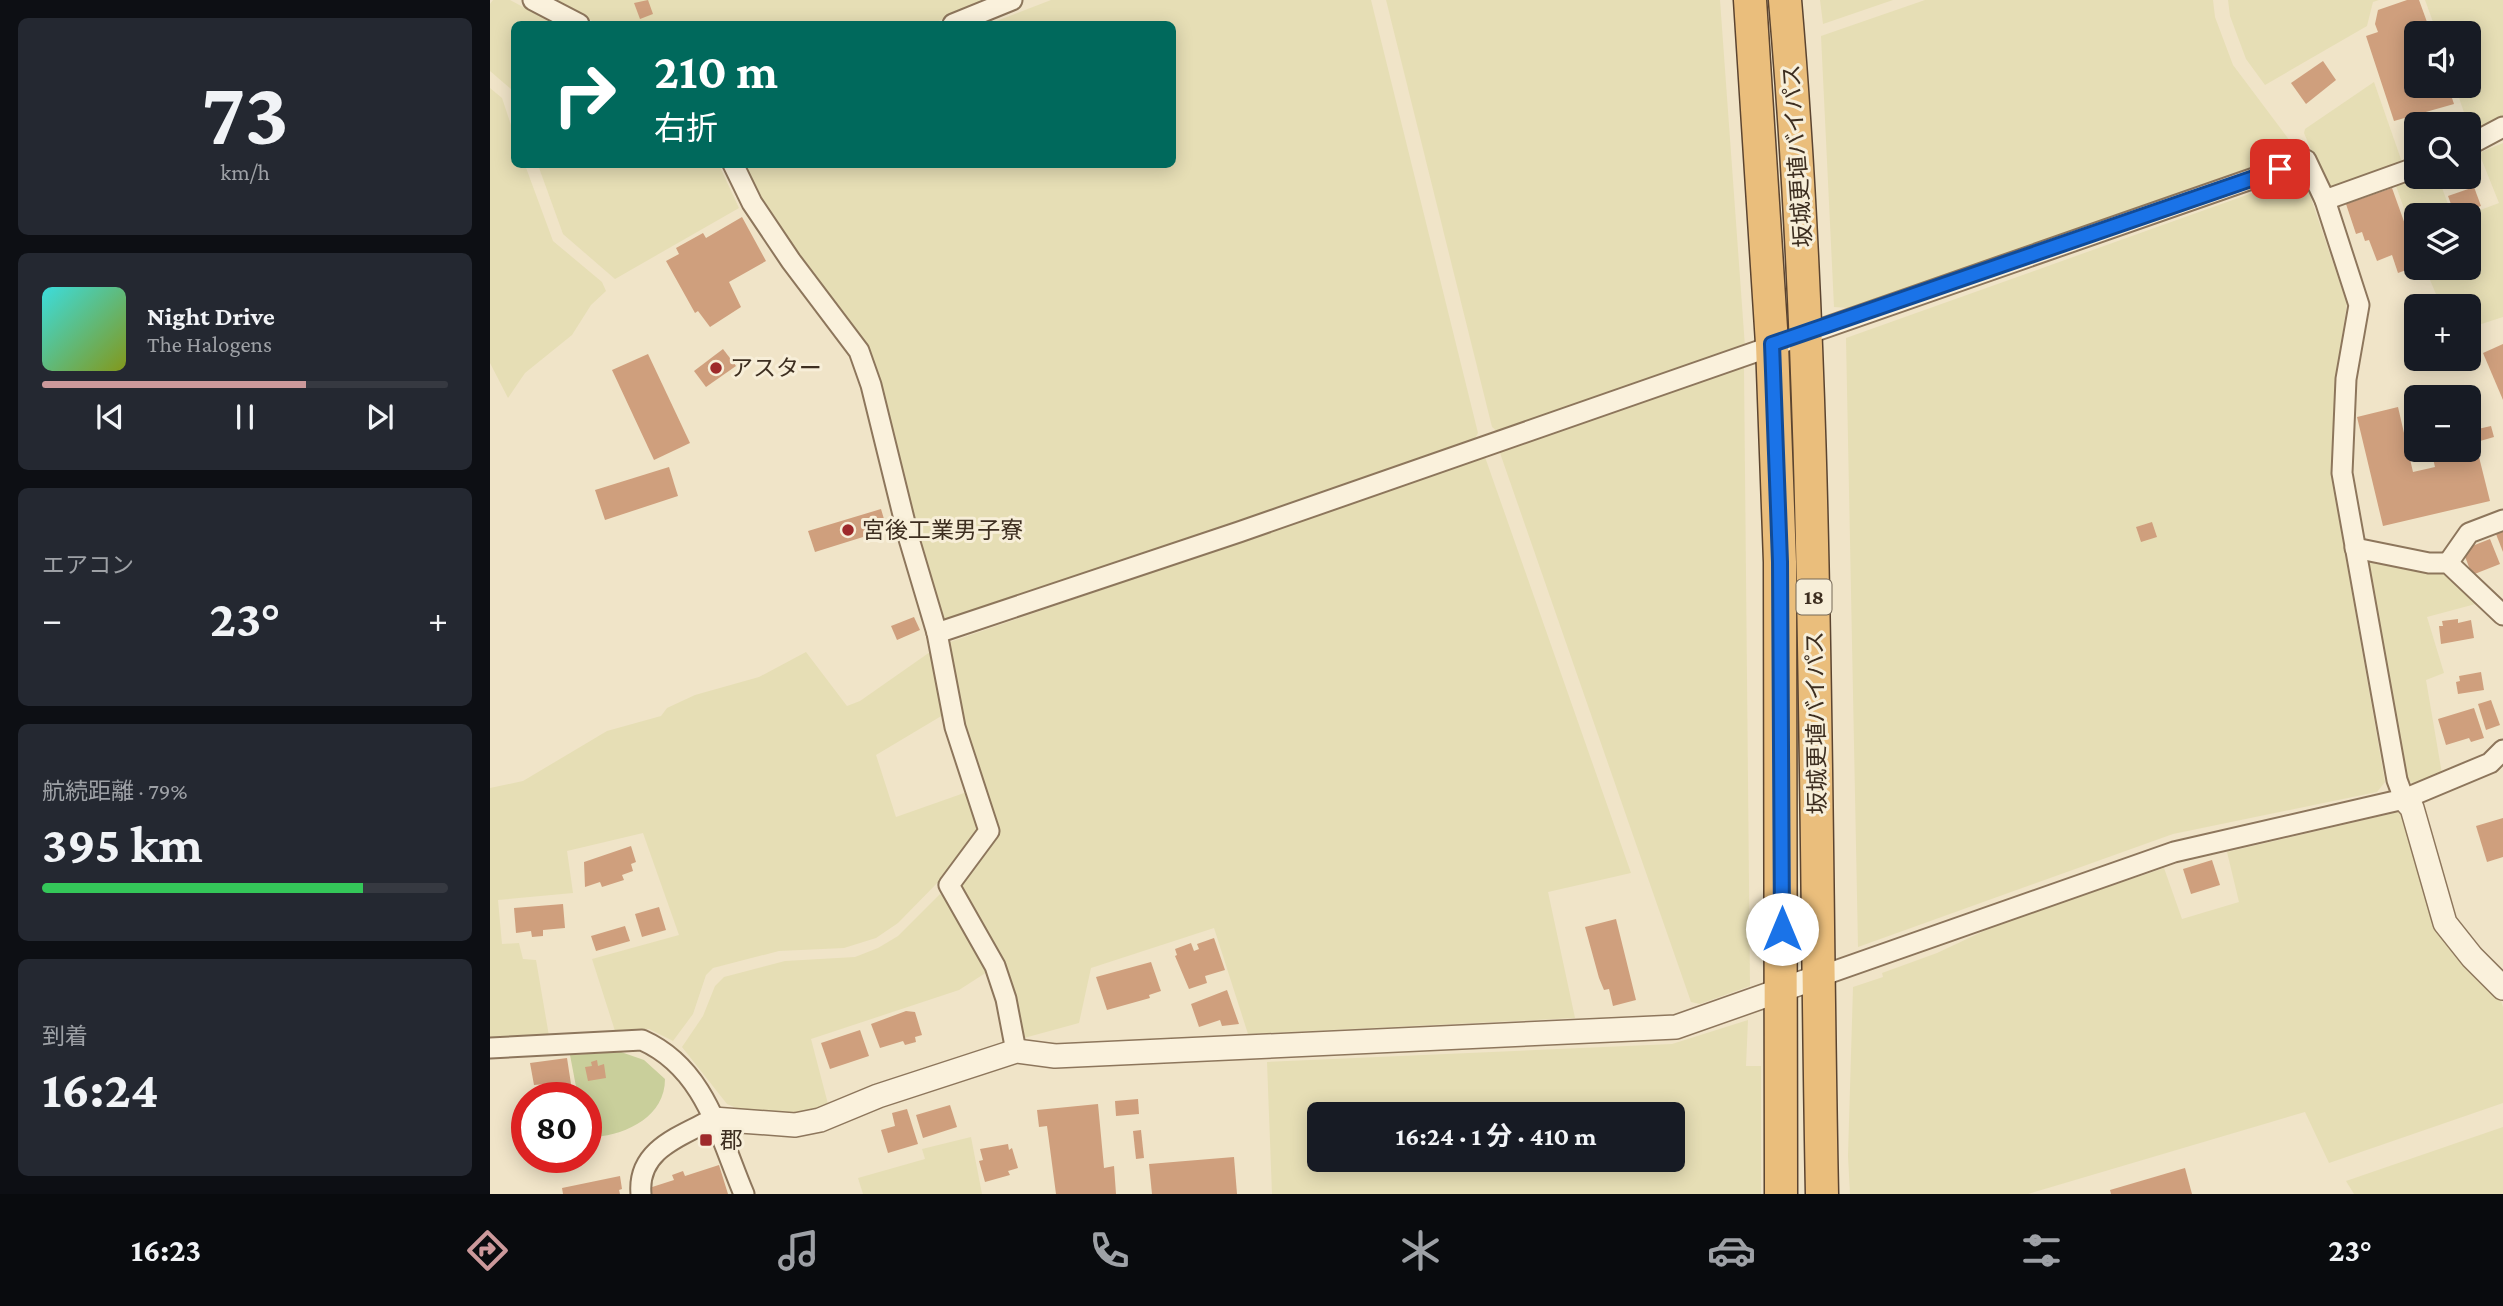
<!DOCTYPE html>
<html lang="ja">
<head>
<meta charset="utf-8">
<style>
  :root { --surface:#171b24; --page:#242831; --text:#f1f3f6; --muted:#9ea1a6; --line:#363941; --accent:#cc999b }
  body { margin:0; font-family:"Crimson Pro","Noto Sans JP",serif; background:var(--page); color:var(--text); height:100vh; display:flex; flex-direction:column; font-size:26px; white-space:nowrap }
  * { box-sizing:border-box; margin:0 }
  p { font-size:23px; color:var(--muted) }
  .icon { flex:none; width:38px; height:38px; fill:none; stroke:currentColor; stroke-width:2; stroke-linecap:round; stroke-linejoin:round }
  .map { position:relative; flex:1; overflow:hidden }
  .panel { display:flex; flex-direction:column; gap:18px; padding:18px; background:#0d0f14; width:490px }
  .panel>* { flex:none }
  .top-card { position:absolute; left:21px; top:21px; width:665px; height:147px; border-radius:10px; box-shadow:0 4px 18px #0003; background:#00695c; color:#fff; overflow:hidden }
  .buttons { position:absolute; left:1914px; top:21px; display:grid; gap:14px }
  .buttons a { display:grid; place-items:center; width:77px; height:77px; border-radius:10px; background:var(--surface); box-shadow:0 4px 18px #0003; font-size:35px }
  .speed { position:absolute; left:21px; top:1082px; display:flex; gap:14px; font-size:35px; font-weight:700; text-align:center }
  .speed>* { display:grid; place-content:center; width:91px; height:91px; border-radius:50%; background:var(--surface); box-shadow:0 4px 18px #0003; line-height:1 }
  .speed .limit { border:10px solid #d22; background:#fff; color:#111 }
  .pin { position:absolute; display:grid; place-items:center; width:60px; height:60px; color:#fff; margin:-30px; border-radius:14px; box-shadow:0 4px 10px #0006 }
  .me { position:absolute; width:77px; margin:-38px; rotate:0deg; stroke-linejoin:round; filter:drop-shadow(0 0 5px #0008) }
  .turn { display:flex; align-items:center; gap:24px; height:147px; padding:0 28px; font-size:32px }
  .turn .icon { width:91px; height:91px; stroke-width:2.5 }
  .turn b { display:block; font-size:49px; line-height:60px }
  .big { font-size:52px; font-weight:700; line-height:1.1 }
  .panel .card { flex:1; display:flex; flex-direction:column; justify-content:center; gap:10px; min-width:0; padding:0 24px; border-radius:10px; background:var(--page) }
  .panel .dial { align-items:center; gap:0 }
  .dial b { font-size:91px; line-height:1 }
  .song { display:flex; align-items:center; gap:21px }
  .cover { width:84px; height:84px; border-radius:10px; background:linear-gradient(135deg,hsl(180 70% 55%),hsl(70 70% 35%)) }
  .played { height:7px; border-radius:4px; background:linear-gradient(90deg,var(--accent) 65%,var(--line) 65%) }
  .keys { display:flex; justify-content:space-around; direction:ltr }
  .heat { display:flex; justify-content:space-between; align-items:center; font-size:38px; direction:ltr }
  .charge { height:10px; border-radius:5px; background:linear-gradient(90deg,#34c759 79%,var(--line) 0) }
  .trip { position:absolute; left:817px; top:1102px; width:378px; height:70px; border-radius:10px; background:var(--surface); box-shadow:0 4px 18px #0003; font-weight:700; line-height:70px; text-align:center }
  .tab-bar { display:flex; height:112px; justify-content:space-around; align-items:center; background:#090b0e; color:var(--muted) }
  .tab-bar .icon { width:49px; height:49px }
  .tab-bar .on { color:var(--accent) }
  .tab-bar b { font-size:32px; color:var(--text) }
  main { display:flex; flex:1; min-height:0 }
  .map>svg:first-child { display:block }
  .farmland { fill:#e6deb5; fill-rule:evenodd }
  .green { fill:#c9cf9b }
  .building { fill:#cf9f7d }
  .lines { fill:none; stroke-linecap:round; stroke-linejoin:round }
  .minor-casing { stroke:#8d765c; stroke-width:23 }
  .tertiary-casing { stroke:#8d765c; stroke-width:26 }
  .trunk-casing { stroke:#5b4430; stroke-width:35 }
  .minor { stroke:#faf1dc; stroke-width:19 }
  .tertiary { stroke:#faf1dc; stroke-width:23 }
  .trunk { stroke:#eabe7c; stroke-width:32 }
  .route-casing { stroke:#114b97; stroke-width:18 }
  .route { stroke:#1a73e8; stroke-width:12 }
  .poi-dot { fill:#9e2a2b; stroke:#f7eed8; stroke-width:2.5 }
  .labels { text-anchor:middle; stroke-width:6; stroke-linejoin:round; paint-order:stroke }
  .shield { fill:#f7eed8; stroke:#756857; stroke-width:2 }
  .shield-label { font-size:21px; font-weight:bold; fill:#3d2e20 }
  .street-label { font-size:23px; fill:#3d2e20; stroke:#f7eed8 }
  .poi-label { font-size:23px; fill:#3d2e20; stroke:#f7eed8; text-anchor:start }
</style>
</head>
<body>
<main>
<section class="panel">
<div class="card dial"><b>73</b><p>km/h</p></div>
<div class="card">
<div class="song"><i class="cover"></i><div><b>Night Drive</b><p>The Halogens</p></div></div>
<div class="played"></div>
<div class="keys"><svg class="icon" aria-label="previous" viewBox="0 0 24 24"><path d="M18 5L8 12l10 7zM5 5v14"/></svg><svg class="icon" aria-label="pause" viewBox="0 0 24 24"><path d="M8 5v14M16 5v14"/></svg><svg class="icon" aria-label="next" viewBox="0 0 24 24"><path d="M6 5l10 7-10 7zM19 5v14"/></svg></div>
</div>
<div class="card"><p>エアコン</p>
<div class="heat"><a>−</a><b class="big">23°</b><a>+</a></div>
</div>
<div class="card"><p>航続距離 · 79%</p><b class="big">395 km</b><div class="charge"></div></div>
<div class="card"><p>到着</p><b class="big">16:24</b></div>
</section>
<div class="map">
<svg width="2013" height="1194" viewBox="0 0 2013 1194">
  <rect width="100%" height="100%" fill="#f0e4c8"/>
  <g class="farmland">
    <path d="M 3,0 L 20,0 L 65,24 L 24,24 L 24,99 L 21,89 L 0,71 L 0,4 Z"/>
    <path d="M 61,0 L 502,0 L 441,24 L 108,24 Z"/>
    <path d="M 561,0 L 881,0 L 988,433 L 984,441 L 456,622 L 450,618 L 351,316 L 270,199 L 253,165 L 682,164 L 682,24 L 499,24 Z"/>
    <path d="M 896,0 L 1230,0 L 1255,347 L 1008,432 L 1002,427 Z"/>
    <path d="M 1330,0 L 1403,0 L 1333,24 Z"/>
    <path d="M 1435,0 L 1723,0 L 1725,17 L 1743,65 L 1803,145 L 1802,151 L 1797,158 L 1404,296 L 1359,308 L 1344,307 L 1331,36 Z"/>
    <path d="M 1738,0 L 1889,0 L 1883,2 L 1877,26 L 1775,85 L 1756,59 L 1740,16 Z"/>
    <path d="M 1935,0 L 2013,0 L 2013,116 L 1993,132 L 1982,136 L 1965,86 L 1979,86 L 1979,33 L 1947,33 Z"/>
    <path d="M 1884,82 L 1913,165 L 1845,190 L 1835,183 L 1814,133 L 1815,129 Z"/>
    <path d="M 0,88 L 12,98 L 24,134 L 24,164 L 35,165 L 63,241 L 112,282 L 116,291 L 101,305 L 82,335 L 35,373 L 18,398 L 0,363 Z"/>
    <path d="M 2013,143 L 2013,317 L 1979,328 L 1979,306 L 1951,306 L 1935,268 L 1979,268 L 1977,215 L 2009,203 L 1989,153 Z"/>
    <path d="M 48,165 L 229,165 L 249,208 L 125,279 L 73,234 Z"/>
    <path d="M 1813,175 L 1857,304 L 1846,376 L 1841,473 L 1895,782 L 1887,792 L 1683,834 L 1368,947 L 1356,338 Z"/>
    <path d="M 1927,177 L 1948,177 L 1962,215 L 1927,215 L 1927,245 L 1906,186 Z"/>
    <path d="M 1254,367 L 1260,986 L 1210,1004 L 1201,1002 L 1010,453 L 1012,449 Z"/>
    <path d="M 995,457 L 1141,873 L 1058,892 L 1085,1018 L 758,1034 L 724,928 L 601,968 L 589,1023 L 534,1038 L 515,964 L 474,896 L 472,885 L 509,836 L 472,728 L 457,643 Z"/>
    <path d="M 1875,556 L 1964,574 L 1993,602 L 1937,617 L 1954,673 L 1936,680 L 1952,774 L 1926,785 L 1915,779 Z"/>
    <path d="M 316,652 L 357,706 L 370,701 L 440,652 L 453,715 L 386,755 L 406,817 L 477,792 L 488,822 L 487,831 L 455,875 L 408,923 L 386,938 L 354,948 L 289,951 L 223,968 L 216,975 L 203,1014 L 183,1041 L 159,1029 L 125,1031 L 102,959 L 189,935 L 153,833 L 77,851 L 83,893 L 8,900 L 12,944 L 29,943 L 33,959 L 46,960 L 59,1036 L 0,1039 L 0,788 L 33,781 L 117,731 L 171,716 L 177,708 L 205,695 L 269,677 Z"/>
    <path d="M 1908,812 L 1915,819 L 1944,925 L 2010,998 L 2013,1007 L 2013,1103 L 1839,1163 L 1815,1112 L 1538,1194 L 1360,1194 L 1358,1156 L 1363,987 L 1393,977 L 1392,973 L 1447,953 L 1513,922 L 1674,868 L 1692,919 L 1749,902 L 1737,852 Z"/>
    <path d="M 450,894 L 455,897 L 497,972 L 469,990 L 321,1039 L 338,1104 L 307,1115 L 254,1111 L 237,1104 L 192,1047 L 213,1016 L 225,986 L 234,977 L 295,961 L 365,957 L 388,948 L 408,936 Z"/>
    <path d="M 1258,1020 L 1256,1066 L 1271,1066 L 1271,1194 L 782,1194 L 777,1062 L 1182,1044 ZM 830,1115 L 1183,1115 L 1183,1160 L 830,1160 Z"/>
    <path d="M 2013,1127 L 2013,1194 L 1864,1194 L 1856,1181 Z"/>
    <path d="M 481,1137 L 492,1194 L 373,1194 L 368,1178 L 435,1159 L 432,1149 Z"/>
  </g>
  <path class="green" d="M 131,1052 L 154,1060 L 175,1079 C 175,1116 138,1134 105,1137 L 96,1127 L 96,1097 L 88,1097 L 80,1055 Z"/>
  <g class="building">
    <path d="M 158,0 L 163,14 L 150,19 L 144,3 Z"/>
    <path d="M 1917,0 L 1929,0 L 1941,33 L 1927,33 L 1927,86 L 1958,86 L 1964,104 L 1904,121 L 1876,36 L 1888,32 L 1885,24 L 1888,10 Z"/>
    <path d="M 1833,61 L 1846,80 L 1816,104 L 1801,83 Z"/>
    <path d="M 1984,187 L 1991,206 L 1965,215 L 1958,196 Z"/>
    <path d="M 1902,188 L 1927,258 L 1927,266 L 1908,273 L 1902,255 L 1887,261 L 1879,240 L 1875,241 L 1872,232 L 1866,234 L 1856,204 Z"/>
    <path d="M 252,217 L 276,261 L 239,282 L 251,307 L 220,327 L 208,311 L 205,313 L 176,261 L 189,254 L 186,248 L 213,233 L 216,238 Z"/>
    <path d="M 2013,344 L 2013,400 L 1993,353 Z"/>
    <path d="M 233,349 L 246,366 L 216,387 L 204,371 Z"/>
    <path d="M 158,354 L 200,443 L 164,460 L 122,370 Z"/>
    <path d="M 1979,392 L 1988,429 L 2001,426 L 2004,437 L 1990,441 L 1991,448 L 1987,449 L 2000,501 L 1893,526 L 1867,417 L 1908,407 L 1923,472 L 1945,467 L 1941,450 L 1979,450 L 1979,397 L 1963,396 Z"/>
    <path d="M 179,467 L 188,496 L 115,520 L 105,490 Z"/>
    <path d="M 391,509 L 397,529 L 383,534 L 384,540 L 375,543 L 373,537 L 325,552 L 318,531 Z"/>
    <path d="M 1662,522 L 1667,537 L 1651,542 L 1646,527 Z"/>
    <path d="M 2013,525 L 2013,552 L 2004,529 Z"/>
    <path d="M 2000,539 L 2010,564 L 1982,575 L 1974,554 L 1977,548 Z"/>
    <path d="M 424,617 L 430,630 L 407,640 L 401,626 Z"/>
    <path d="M 1968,619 L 1968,623 L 1981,620 L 1984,638 L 1951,644 L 1949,626 L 1953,626 L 1952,621 Z"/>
    <path d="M 1991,672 L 1994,690 L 1968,694 L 1966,682 L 1970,681 L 1969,676 Z"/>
    <path d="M 2001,700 L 2010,725 L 1996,730 L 1988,704 Z"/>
    <path d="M 1984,708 L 1994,738 L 1981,742 L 1979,738 L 1956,745 L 1948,719 Z"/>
    <path d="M 2013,818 L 2013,857 L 1997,862 L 1986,826 Z"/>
    <path d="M 141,846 L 146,862 L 141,864 L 143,871 L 132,875 L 134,880 L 112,887 L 110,882 L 95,887 L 94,862 Z"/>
    <path d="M 1722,860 L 1730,885 L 1701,894 L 1693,869 Z"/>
    <path d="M 73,904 L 75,928 L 53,930 L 53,936 L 42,937 L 41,931 L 26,933 L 24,908 Z"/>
    <path d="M 169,907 L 176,930 L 152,937 L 145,914 Z"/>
    <path d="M 1126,919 L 1146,1000 L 1123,1006 L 1119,989 L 1114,990 L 1109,978 L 1095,927 Z"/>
    <path d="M 135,926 L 140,941 L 106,951 L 101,936 Z"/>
    <path d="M 724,938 L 735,970 L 715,976 L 717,983 L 699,989 L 685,956 L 687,955 L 685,949 L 701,943 L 704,951 L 709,949 L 707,944 Z"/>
    <path d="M 661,962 L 671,991 L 659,995 L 660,998 L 617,1010 L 606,977 Z"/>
    <path d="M 737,990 L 749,1024 L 732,1026 L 730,1020 L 709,1027 L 701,1004 Z"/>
    <path d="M 416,1011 L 425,1012 L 432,1035 L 425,1037 L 426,1042 L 415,1045 L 413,1041 L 390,1048 L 381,1024 Z"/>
    <path d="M 370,1030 L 379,1056 L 340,1069 L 331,1043 Z"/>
    <path d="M 77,1058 L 83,1097 L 59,1097 L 56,1084 L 44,1085 L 40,1063 Z"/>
    <path d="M 107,1060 L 108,1066 L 114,1064 L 116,1078 L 98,1081 L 95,1067 L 102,1066 L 101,1062 Z"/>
    <path d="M 648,1099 L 649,1114 L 626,1116 L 625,1101 Z"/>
    <path d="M 608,1104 L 614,1168 L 624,1166 L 626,1194 L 566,1194 L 557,1126 L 549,1127 L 547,1110 Z"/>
    <path d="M 460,1105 L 467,1127 L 433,1138 L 426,1115 Z"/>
    <path d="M 417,1109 L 428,1144 L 398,1153 L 391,1130 L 405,1126 L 402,1113 Z"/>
    <path d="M 651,1130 L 654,1158 L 646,1159 L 643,1131 Z"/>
    <path d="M 518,1144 L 519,1150 L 522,1148 L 528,1168 L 518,1171 L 520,1175 L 495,1182 L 489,1161 L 493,1160 L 490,1149 Z"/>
    <path d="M 744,1157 L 747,1194 L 662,1194 L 659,1164 Z"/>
    <path d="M 229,1165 L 238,1194 L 161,1194 L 159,1188 L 184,1180 L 182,1175 L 193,1171 L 195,1176 Z"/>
    <path d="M 1695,1168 L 1702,1194 L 1621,1194 L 1620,1190 Z"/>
    <path d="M 130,1176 L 132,1189 L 129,1190 L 130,1194 L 73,1194 L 72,1188 Z"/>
  </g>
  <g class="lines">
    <defs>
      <g id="minor">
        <path d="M 43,0 L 89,24"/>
        <path d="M 463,24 L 522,0"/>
        <path d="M 1979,145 L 2013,127"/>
        <path d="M 243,164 L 262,203 L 301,261 L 369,351 L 381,385 L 419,539 L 447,633"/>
        <path d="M 1835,200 L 1927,167"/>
        <path d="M 1865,548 L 1939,563 L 1958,563 L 2013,615"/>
        <path d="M 1958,563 L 1979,533 L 2013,520"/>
        <path d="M 1328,977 L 1684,852 L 1914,799 L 2000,763 L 2013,750"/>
        <path d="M 0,1048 L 152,1040 C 215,1068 229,1135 254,1194"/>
        <path d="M 526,1051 L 516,999 L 505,966 L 459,885 L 499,831 L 465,727 L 447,633 L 749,532 L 1816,160 L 1835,200 L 1869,305 L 1856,379 L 1852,473 L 1907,780 L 1914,799"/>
        <path d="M 151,1194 C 147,1150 189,1137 223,1119"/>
      </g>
      <g id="tertiary">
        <path d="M 1914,799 L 1922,808 L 1955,923 L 1982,957 L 2013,988"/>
        <path d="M 223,1119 L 305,1125 L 330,1120 L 388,1096 L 526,1051 L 565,1056 L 1186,1027 L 1328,977"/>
      </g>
      <g id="trunk">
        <path d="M 1260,0 L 1282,344 L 1290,562 L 1291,1194"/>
        <path d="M 1295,0 C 1329,397 1324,796 1332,1194"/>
      </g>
    </defs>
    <use href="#minor" class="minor-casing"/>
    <use href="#tertiary" class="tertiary-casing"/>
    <use href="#trunk" class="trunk-casing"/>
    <use href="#minor" class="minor"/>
    <use href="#tertiary" class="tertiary"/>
    <use href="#trunk" class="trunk"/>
  </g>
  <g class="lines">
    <defs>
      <path id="route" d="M 1292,929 L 1290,562 L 1282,344 L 1790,169"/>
    </defs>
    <use href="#route" class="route-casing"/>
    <use href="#route" class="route"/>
  </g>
  <g class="poi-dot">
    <circle cx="226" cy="368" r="7"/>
    <circle cx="358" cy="530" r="7"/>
    <rect x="209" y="1133" width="14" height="14" rx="3.5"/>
  </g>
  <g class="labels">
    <rect class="shield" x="1306.5" y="579.5" width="35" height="35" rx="5"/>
    <g class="shield-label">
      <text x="1324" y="604">18</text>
    </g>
    <g class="street-label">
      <text transform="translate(1307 156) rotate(-94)" y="8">坂城更埴バイパス</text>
      <text transform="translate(1326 723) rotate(-91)" y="8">坂城更埴バイパス</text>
    </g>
    <g class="poi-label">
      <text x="240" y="376">アスター</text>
      <text x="372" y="538">宮後工業男子寮</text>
      <text x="230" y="1148">郡</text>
    </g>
  </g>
</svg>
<div class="buttons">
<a><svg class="icon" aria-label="sound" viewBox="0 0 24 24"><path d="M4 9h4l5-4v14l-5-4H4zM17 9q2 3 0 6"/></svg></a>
<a><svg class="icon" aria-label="search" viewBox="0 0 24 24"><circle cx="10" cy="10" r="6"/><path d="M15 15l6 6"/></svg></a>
<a><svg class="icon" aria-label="layers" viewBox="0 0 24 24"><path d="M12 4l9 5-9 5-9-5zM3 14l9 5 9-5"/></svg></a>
<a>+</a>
<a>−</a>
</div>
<div class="speed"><div class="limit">80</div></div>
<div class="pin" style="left:1790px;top:169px;background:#d93025"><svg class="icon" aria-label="arrive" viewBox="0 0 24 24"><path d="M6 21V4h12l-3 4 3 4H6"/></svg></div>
<svg class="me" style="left:1292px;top:929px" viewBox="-20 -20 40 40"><circle r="19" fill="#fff"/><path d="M0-13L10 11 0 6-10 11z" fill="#1a73e8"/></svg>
<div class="trip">16:24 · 1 分 · 410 m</div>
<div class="top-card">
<div class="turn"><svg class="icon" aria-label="right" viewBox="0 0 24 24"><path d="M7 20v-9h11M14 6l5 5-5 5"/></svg><div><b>210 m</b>右折</div></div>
</div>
</div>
</main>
<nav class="tab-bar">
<b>16:23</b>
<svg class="icon on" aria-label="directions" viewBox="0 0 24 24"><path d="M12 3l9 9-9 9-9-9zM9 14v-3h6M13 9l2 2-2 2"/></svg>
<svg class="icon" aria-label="music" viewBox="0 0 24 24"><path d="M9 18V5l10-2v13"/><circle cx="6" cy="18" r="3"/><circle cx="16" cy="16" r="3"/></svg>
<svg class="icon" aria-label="phone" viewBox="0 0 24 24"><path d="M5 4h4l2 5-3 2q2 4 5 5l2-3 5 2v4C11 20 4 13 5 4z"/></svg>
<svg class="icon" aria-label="climate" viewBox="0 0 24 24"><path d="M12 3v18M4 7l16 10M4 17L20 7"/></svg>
<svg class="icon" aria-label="car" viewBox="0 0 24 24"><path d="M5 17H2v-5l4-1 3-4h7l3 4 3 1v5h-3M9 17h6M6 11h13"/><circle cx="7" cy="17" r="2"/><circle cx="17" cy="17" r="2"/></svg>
<svg class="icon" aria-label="filters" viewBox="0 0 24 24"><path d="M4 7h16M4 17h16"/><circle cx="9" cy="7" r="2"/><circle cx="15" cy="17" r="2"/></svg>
<b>23°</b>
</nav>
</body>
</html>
